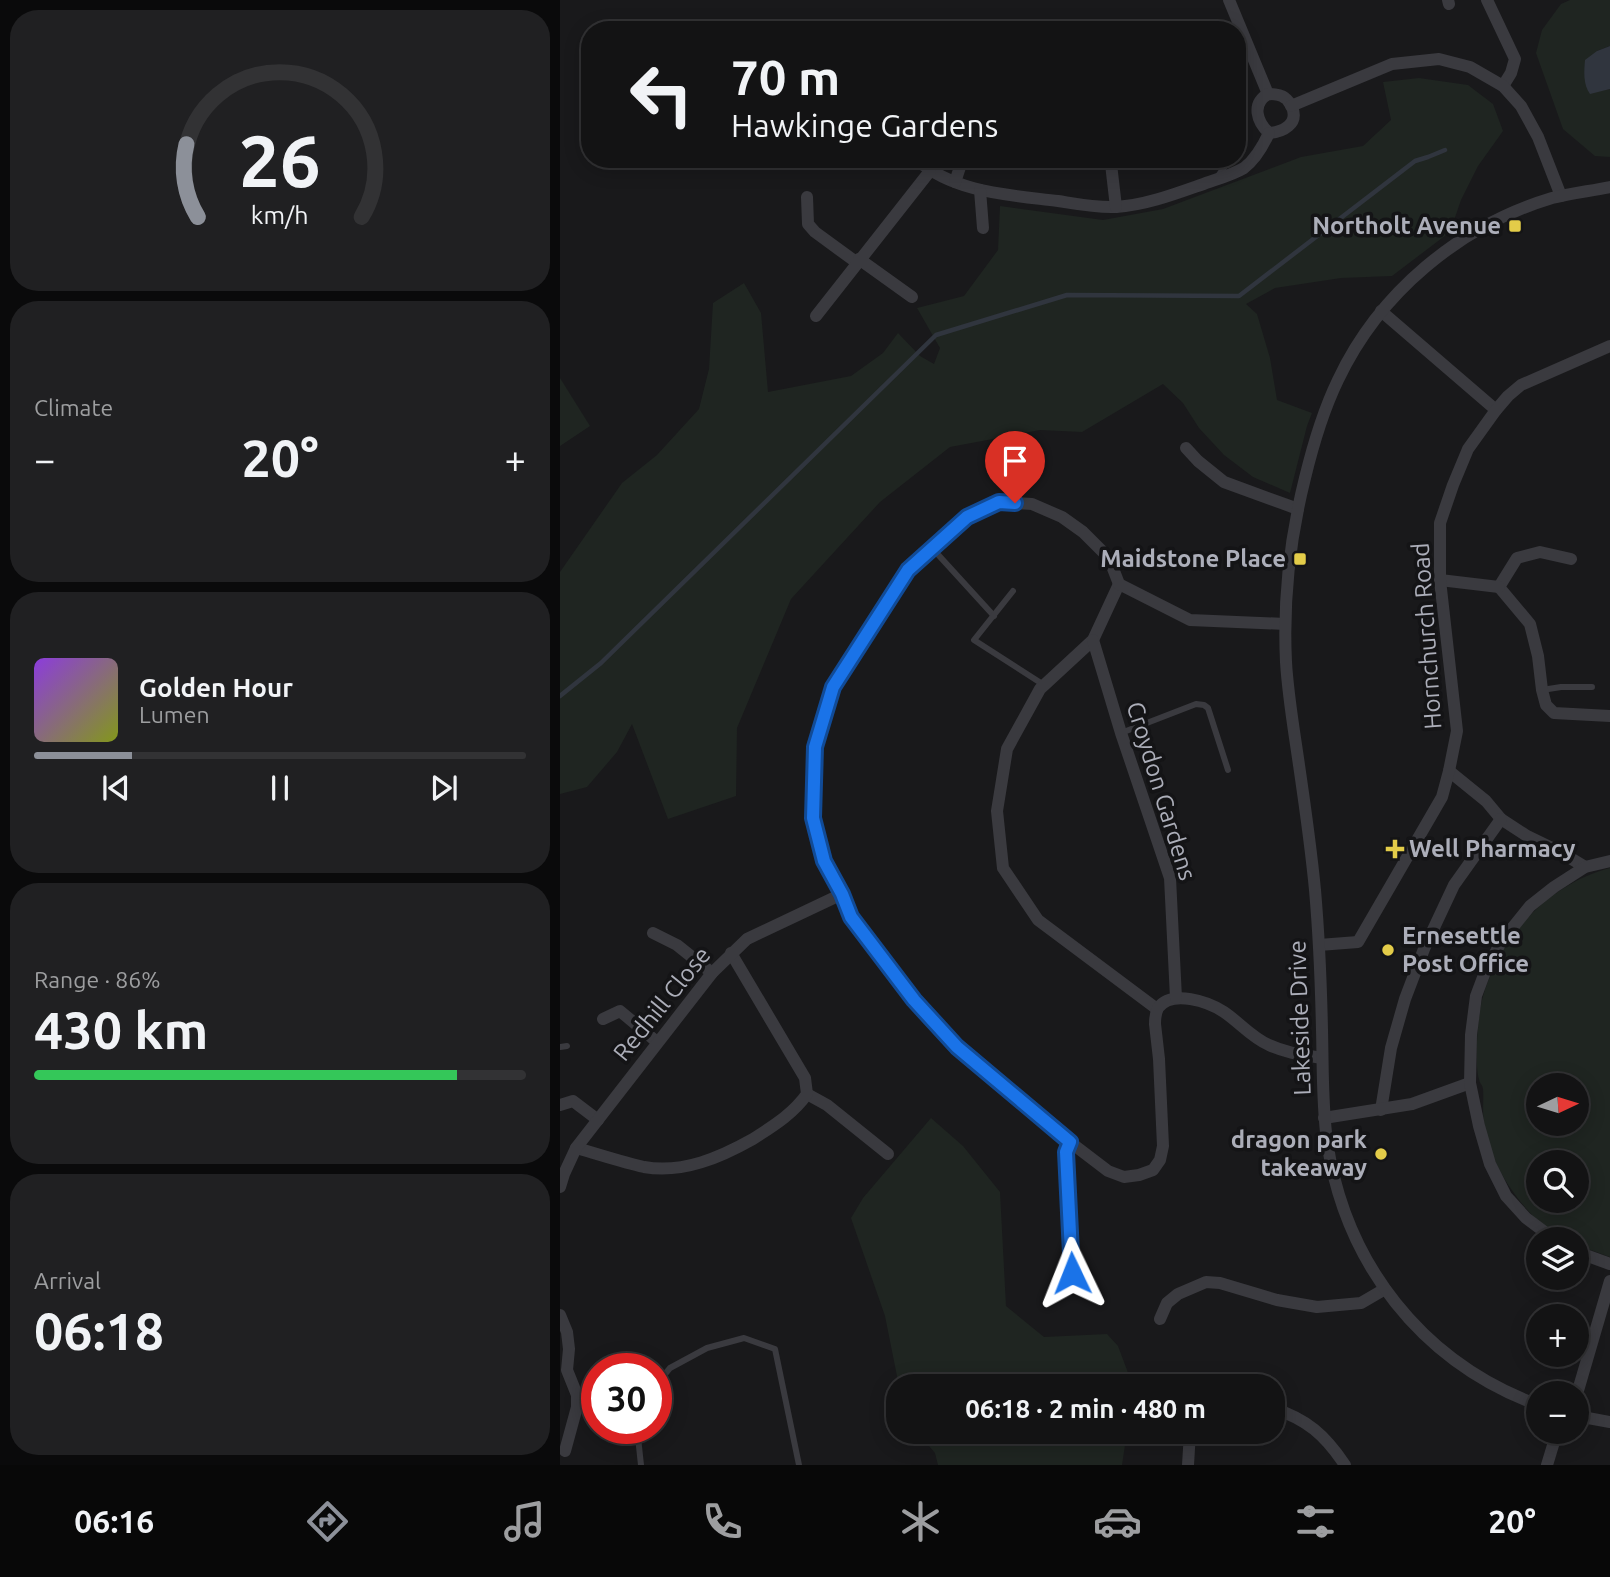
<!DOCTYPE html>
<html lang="en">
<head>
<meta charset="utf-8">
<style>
  :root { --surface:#131314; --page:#202022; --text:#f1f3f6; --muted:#9d9ea0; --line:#323234; --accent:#8c9099 }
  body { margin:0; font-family:Ubuntu,sans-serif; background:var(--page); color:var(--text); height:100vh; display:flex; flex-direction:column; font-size:26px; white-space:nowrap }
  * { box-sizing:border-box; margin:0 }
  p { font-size:23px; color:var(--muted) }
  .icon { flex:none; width:38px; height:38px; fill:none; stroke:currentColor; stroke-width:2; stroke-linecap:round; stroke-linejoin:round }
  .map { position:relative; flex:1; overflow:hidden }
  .panel { display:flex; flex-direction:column; gap:10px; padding:10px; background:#0a0a0b; width:560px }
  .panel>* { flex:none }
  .hud { position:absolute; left:21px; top:21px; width:665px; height:147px; border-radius:28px; box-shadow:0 4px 18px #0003,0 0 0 2px var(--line); background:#131314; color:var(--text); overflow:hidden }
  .needle { width:46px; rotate:86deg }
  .fabs { position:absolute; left:966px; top:1073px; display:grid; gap:14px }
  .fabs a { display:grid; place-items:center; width:63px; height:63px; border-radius:50%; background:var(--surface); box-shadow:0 4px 18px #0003,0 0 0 2px var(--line); font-size:35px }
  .speed { position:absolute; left:21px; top:1353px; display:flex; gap:14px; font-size:35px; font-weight:700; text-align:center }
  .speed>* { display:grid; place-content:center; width:91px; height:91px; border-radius:50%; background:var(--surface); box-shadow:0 4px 18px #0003,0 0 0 2px var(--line); line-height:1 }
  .speed .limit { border:10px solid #d22; background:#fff; color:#111 }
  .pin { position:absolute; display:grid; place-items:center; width:60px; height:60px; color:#fff; margin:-72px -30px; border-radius:50% 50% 50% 0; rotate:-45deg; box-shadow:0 0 7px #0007 }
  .pin .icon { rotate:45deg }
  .me { position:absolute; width:77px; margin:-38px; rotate:358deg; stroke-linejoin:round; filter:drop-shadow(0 0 5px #0008) }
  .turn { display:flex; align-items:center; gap:24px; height:147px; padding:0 35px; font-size:32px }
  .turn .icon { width:91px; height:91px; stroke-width:2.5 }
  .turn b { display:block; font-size:49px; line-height:60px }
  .big { font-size:52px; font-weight:600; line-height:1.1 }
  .panel .tile { flex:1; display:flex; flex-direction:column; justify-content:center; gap:10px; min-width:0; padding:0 24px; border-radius:28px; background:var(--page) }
  .panel .dial { align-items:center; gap:0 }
  .dial svg { height:182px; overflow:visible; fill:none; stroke:var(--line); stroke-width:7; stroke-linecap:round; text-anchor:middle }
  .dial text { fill:var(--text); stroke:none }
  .song { display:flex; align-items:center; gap:21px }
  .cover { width:84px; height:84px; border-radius:10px; background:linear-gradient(135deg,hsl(270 70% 55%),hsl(70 70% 35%)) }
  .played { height:7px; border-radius:4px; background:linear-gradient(90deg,var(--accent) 20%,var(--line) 20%) }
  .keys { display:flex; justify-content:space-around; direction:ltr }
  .heat { display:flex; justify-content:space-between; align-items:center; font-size:38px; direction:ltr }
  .charge { height:10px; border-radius:5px; background:linear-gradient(90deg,#34c759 86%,var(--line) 0) }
  .trip { position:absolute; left:326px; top:1374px; width:399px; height:70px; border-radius:28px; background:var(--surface); box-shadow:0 4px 18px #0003,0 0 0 2px var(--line); font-weight:600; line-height:70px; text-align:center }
  .tabs { display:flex; height:112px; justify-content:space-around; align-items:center; background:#080808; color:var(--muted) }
  .tabs .icon { width:49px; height:49px }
  .tabs .on { color:var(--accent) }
  .tabs b { font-size:32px; color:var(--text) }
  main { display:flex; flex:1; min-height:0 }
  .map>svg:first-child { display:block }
  .green { fill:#1f2521; fill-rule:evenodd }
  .water { fill:#30353e }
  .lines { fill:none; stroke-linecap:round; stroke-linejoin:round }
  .stream { stroke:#30353e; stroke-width:4.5 }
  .service { stroke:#3a3a3f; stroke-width:6 }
  .minor { stroke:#3a3a3f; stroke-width:12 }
  .route-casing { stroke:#114b97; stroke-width:18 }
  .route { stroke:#1a73e8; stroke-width:12 }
  .poi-dot { fill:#e3cc49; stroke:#141416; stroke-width:2.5 }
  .labels { text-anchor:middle; stroke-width:7; stroke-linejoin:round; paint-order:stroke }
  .poi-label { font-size:24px; font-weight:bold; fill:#acaeb9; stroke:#141416; text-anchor:end }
  .street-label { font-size:24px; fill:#acaeb9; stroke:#141416 }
</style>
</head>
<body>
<main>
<section class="panel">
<div class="tile dial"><svg viewBox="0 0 100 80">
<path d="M14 69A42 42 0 1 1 86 69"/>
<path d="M14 69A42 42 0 0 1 9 37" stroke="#8c9099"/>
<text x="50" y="56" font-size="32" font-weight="700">26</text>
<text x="50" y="72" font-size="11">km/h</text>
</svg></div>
<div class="tile"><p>Climate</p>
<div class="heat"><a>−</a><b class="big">20°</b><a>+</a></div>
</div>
<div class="tile">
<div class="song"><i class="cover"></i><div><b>Golden Hour</b><p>Lumen</p></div></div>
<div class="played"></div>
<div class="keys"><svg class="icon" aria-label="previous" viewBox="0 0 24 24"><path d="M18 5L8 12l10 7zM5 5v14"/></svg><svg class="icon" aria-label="pause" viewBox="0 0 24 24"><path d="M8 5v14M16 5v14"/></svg><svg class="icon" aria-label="next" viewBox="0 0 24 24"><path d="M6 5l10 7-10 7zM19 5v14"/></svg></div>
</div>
<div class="tile"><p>Range · 86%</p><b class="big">430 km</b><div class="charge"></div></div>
<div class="tile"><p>Arrival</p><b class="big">06:18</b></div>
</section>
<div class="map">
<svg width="1050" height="1465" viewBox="0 0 1050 1465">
  <rect width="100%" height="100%" fill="#19191b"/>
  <g class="green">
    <path d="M 1010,0 L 1050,0 L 1050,46 L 1037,51 L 1030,93 L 1050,89 L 1050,157 L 1035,156 L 1003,129 L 976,53 L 982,30 L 1001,4 Z"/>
    <path d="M 859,78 L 908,85 L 933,104 L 943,131 L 918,166 L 901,200 L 890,232 L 832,276 L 781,278 L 715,288 L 686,304 L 697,314 L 710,358 L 717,400 L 752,413 L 747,426 L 730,493 L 693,477 L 664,455 L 639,428 L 623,403 L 603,384 L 522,432 L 480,430 L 390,447 L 320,502 L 231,599 L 177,728 L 176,796 L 108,819 L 72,724 L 57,752 L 27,787 L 0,794 L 0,572 L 62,483 L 97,455 L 139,409 L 149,369 L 153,303 L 184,283 L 201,313 L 208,392 L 291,376 L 323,353 L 338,333 L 360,356 L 374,364 L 380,348 L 357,308 L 404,296 L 438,250 L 440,206 L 543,220 L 603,209 L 741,157 L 803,146 L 831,120 L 823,82 Z"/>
    <path d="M 0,378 L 30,426 L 0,446 Z"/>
    <path d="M 1050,868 L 1050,1257 L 1017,1245 L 1017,1239 C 998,1239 984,1229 972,1215 C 948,1189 928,1157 924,1121 C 922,1111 924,1099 923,1089 C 922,1083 920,1085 919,1079 C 914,1063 918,1016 922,1000 C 938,938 988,884 1050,868 ZM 978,1085 L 1017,1085 L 1017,1124 L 978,1124 ZM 978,1162 L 1017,1162 L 1017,1200 L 978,1200 Z"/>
    <path d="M 371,1118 L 403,1146 L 440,1192 L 446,1306 L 484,1337 L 547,1334 L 558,1346 L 573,1386 L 339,1386 L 325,1316 L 291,1218 L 303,1198 Z"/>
    <path d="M 357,1432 L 567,1432 L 562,1465 L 378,1465 L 375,1453 Z"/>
  </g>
  <path class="water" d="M 1050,46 L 1050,89 L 1030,94 C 1023,84 1024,72 1025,60 L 1037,51 Z"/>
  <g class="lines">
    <path class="stream" d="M 0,696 L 41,663 L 376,335 L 507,295 L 679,296 L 855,161 L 868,157 L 885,150"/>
    <g class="service">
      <path d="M 658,176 L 670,159"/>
      <path d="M 372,548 L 434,616"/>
      <path d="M 453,591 L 414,640 L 484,685"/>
      <path d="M 982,690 L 1001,687 L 1032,687"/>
      <path d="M 561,733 L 636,704 L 644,705 L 648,708 L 668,770"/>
      <path d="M 0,1047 L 7,1046"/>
      <path d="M 96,1385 L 110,1368 L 147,1348 L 184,1338 L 215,1349 L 239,1465"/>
      <path d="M 77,1428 L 81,1465"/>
    </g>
    <g class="minor">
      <path d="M 669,0 L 708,94"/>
      <path d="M 888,0 L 889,4"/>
      <path d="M 927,0 L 955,59 L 951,73 L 943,86"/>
      <path d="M 708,94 C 713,94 720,94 725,98 C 727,99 731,105 732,107 C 739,124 723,132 709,133 C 697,122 691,104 708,94 Z"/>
      <path d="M 731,106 L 832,64 L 879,59 L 910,67 L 943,86 L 961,106 L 978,137 L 1001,196"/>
      <path d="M 356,159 C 394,193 450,195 498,201 C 517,204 537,208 556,207 C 588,205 620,192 649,182 C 661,178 674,174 684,168 C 696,159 703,146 709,133"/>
      <path d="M 551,164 L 556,207"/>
      <path d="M 395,182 L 401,164 L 399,159"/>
      <path d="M 420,190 L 423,228"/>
      <path d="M 247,197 L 248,224 L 255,232 L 296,262"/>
      <path d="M 299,259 L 352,297"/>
      <path d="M 821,311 L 936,410"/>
      <path d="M 256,316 L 370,171"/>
      <path d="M 626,448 L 638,461 L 664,482 L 738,509"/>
      <path d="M 1011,559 L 980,552 L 957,558 L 939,587 L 970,624 L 978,656 L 982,690 L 986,705 L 994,713 L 1050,716"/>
      <path d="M 880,580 L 939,587"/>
      <path d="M 559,584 L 533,640 L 480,689 L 447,749 L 437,811 L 443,868 L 478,920 L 597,1009"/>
      <path d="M 725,624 L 630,620 L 559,584 L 549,558 L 523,532 L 502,517 L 472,504 L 439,502 L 407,518 L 348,570 L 273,687 L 255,747 L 253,818 L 264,861 L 291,917 L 354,1000 L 397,1047 L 510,1142 L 548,1171 L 564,1177 L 579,1175 L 593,1170 L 600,1160 L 603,1146 L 599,1059 L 595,1024 C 595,1019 596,1012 598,1008 C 612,989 649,1002 664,1012 C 679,1022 692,1038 709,1045 C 726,1053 744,1055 762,1058"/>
      <path d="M 533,640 L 561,733 L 610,878 L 616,998"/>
      <path d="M 889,771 L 926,801 L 941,819 L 967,836 L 1002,853 L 1025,867"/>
      <path d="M 93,933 L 117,945 L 152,973"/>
      <path d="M 759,945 L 798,942 L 882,797 L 889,771 L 897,731 L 880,580 L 880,523 L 893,485 L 908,449 L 936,410 L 948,396 L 961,385 L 1050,346"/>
      <path d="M 43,1019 L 60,1011 L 97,1042"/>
      <path d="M 247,1094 L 267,1105 L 328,1154"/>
      <path d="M 0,1105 L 13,1101 L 38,1120"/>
      <path d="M 821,1110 L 831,1048 L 845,999 L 864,949 L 894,885 L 941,819"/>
      <path d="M 764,1118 L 852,1104 L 910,1083"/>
      <path d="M 510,1142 L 506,1152 L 512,1273"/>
      <path d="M 16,1148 C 38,1154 61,1162 84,1167 C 123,1174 161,1157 193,1139 C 213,1126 233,1114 247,1094 L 245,1078 L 171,953"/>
      <path d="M 0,1187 L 4,1174 L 16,1148 L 152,973 L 187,939 L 282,894"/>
      <path d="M 994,1239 L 966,1218 L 946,1196 L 930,1164 L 919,1126 L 910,1083 L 911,1035 L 916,996 L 925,972 L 941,942 L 970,906 L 994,887 L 1025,867 L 1050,861"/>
      <path d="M 1017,1252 L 1050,1264"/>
      <path d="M 0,1315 L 7,1332 L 9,1349 L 7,1370 L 17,1395 L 17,1407 L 5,1451"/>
      <path d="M 600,1319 L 607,1303 L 618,1294 L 646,1282 L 660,1283 L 717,1300 L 757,1307 L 801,1303 L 825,1289"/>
      <path d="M 1017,1394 L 1050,1281"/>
      <path d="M 978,1405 C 862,1362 785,1264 767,1141 C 762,1104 763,1067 762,1030 C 761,983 759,936 755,890 C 751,848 745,806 739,765 C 734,730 728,696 726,662 C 723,600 730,538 745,478 C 753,445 763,411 778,380 C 819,293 899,226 992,198 C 1011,193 1031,191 1050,187"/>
      <path d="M 712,1408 C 747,1419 765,1435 785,1465"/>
      <path d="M 1017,1416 L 1050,1422"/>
      <path d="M 628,1465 L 630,1432"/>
      <path d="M 987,1465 L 997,1432"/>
    </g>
  </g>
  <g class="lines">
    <defs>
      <path id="route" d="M 455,503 L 439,502 L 407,517 L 348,570 L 273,687 L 255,747 L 253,818 L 264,861 L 282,894 L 291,917 L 354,1000 L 397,1047 L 510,1142 L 506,1152 L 512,1273"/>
    </defs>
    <use href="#route" class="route-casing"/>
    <use href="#route" class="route"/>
  </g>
  <g class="poi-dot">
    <rect x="948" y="219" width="14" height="14" rx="3.5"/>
    <rect x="733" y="552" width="14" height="14" rx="3.5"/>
    <path d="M831.5 838.5h7v7h7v7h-7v7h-7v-7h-7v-7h7z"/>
    <circle cx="828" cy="950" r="7"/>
    <circle cx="821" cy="1154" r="7"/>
  </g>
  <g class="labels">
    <g class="poi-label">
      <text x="941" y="234">Northolt Avenue</text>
      <text x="726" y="567">Maidstone Place</text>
      <text x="849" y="857" text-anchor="start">Well Pharmacy</text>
      <text x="842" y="944" text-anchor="start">Ernesettle<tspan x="842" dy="28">Post Office</tspan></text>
      <text x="807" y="1148">dragon park<tspan x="807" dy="28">takeaway</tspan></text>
    </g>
    <g class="street-label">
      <text transform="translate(867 636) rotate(-94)" y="8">Hornchurch Road</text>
      <text transform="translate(601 791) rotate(73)" y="8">Croydon Gardens</text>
      <text transform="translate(102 1004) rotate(-51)" y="8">Redhill Close</text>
      <text transform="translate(740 1018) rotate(-92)" y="8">Lakeside Drive</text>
    </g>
  </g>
</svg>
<div class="fabs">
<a><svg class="needle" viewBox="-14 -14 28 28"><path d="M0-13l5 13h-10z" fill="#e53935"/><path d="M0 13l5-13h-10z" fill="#9d9ea0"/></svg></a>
<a><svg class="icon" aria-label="search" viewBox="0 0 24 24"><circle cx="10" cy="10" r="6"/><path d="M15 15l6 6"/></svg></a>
<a><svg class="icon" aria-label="layers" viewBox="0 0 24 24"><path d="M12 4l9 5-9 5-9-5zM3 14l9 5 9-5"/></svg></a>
<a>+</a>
<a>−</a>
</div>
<div class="speed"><div class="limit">30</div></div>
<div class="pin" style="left:455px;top:503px;background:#d93025"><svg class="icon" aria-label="arrive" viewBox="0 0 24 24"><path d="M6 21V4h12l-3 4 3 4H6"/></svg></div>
<svg class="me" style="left:512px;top:1273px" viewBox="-20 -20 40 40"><path d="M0-17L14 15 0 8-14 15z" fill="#1a73e8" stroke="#fff" stroke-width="4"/></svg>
<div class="trip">06:18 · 2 min · 480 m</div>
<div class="hud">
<div class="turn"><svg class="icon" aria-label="left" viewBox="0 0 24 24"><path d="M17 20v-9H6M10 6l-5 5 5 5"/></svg><div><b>70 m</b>Hawkinge Gardens</div></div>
</div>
</div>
</main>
<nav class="tabs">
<b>06:16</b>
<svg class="icon on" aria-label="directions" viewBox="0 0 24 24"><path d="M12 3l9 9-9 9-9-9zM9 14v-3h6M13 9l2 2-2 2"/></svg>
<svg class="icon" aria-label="music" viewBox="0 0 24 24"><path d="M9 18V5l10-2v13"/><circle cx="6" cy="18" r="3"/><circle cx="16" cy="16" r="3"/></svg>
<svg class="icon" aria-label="phone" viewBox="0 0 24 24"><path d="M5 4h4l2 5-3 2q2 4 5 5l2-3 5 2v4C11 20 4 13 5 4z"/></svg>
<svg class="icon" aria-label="climate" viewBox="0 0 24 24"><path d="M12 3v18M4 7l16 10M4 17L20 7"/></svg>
<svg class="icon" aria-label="car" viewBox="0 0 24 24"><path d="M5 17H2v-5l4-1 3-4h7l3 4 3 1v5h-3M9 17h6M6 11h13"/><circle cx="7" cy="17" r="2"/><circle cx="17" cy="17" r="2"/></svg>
<svg class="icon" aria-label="filters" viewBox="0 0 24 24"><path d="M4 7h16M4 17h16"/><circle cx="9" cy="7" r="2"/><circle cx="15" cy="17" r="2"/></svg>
<b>20°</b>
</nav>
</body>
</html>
